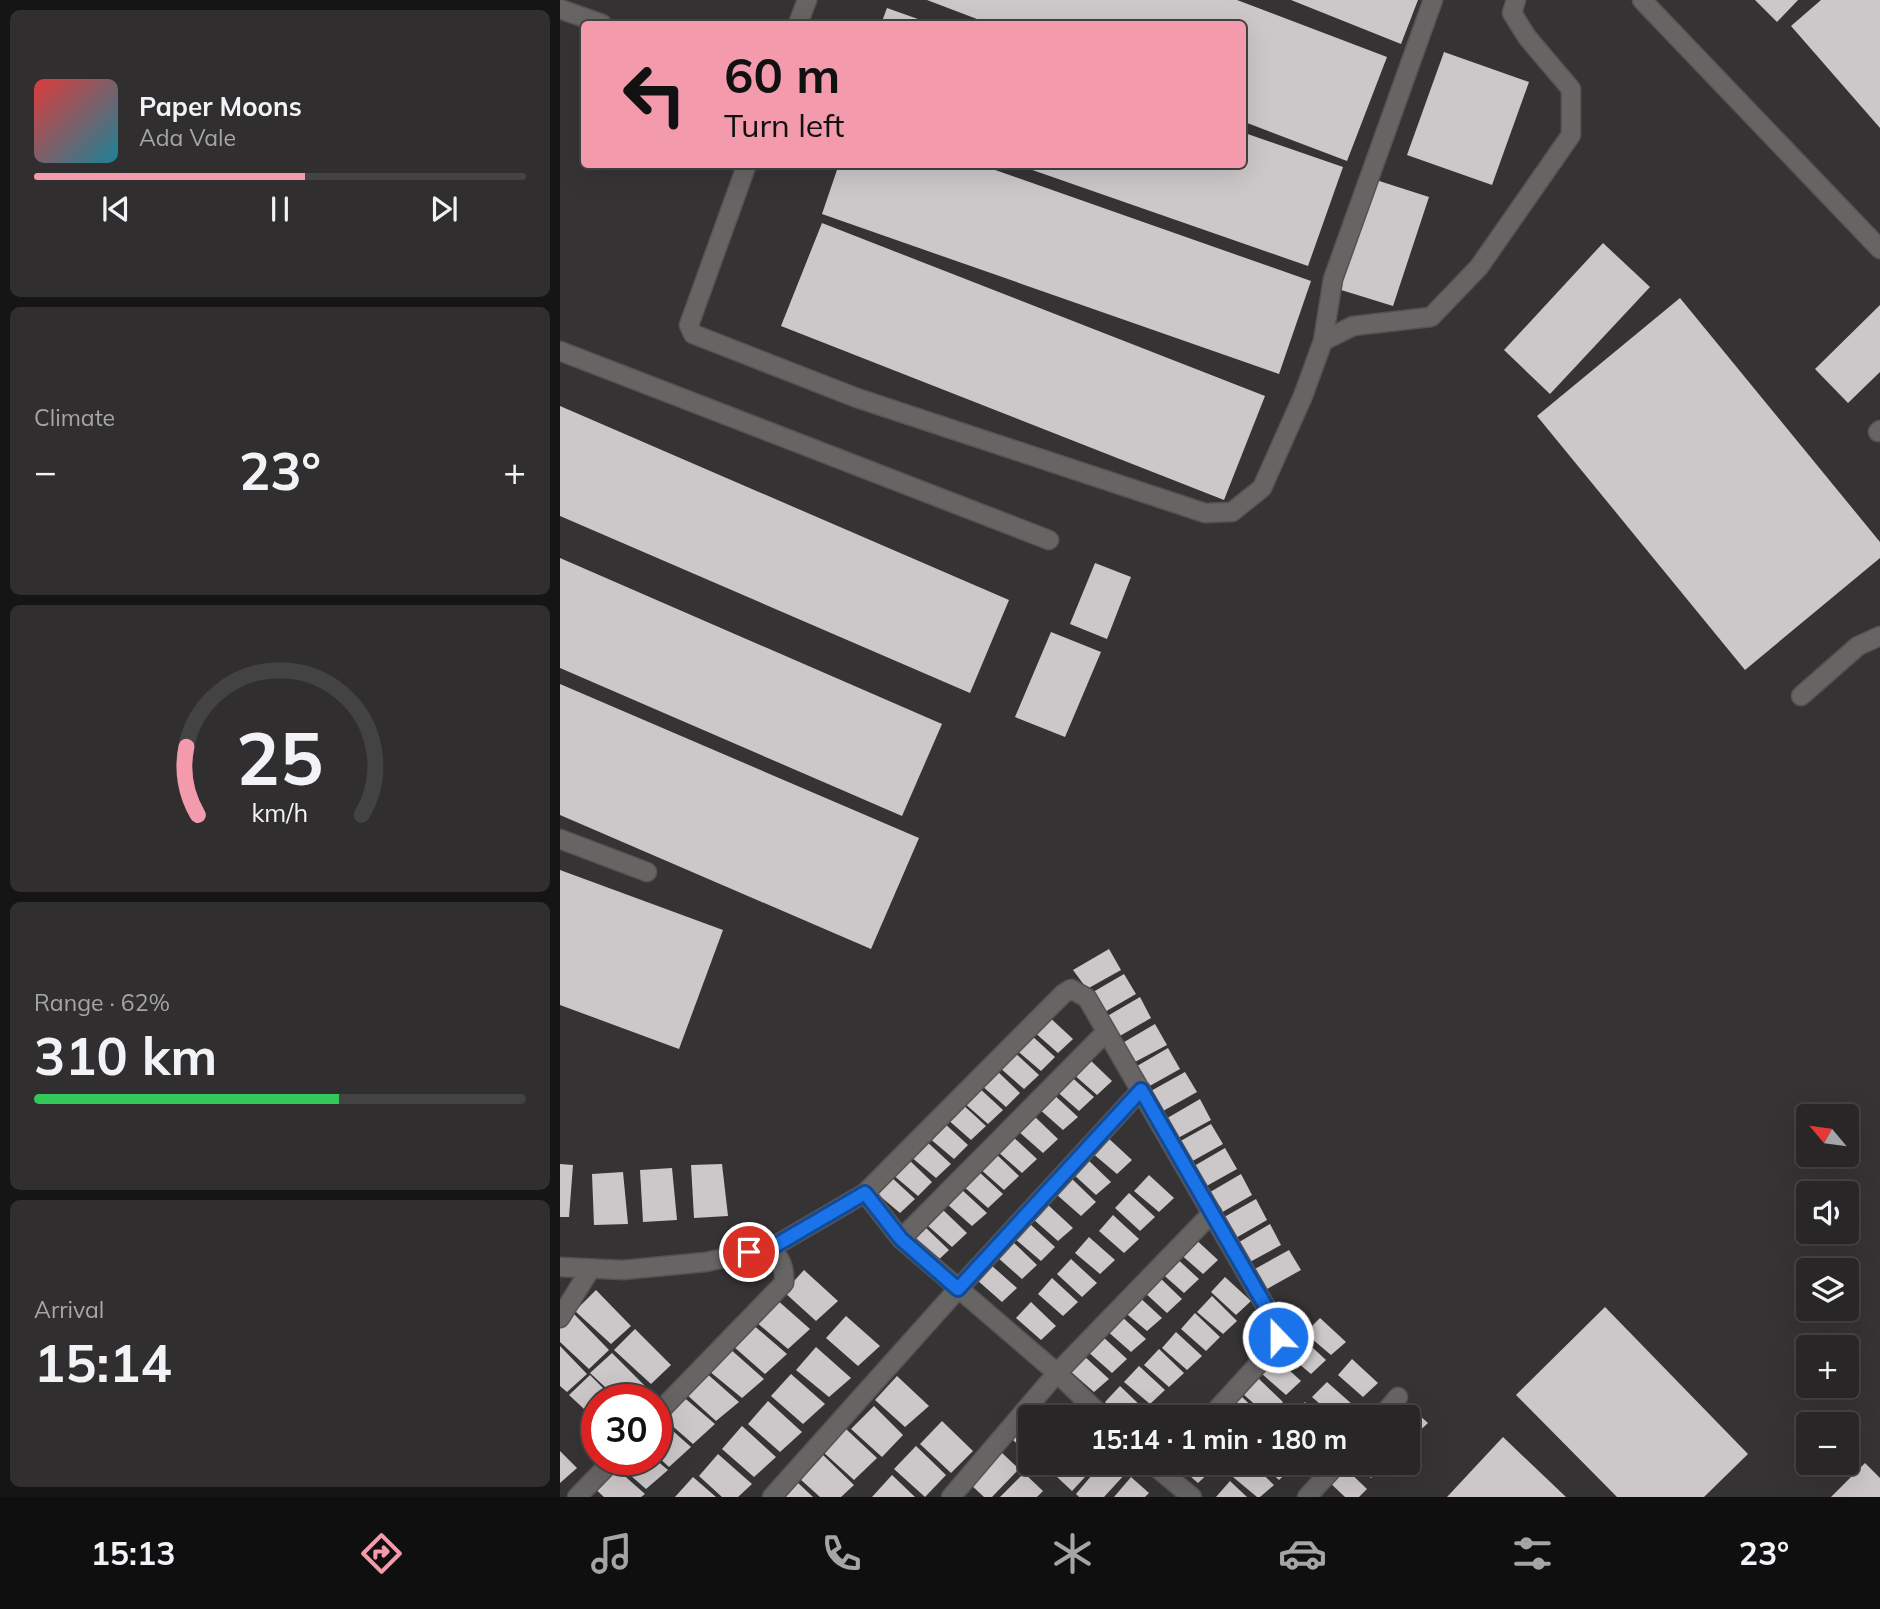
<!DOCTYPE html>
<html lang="en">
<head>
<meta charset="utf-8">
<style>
  :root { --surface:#282627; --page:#302e2f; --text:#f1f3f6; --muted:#a5a5a7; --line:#444344; --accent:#f39aac }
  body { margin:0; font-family:Mulish,sans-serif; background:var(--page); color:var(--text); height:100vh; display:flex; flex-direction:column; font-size:26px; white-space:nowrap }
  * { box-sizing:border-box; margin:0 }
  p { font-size:23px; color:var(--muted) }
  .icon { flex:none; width:38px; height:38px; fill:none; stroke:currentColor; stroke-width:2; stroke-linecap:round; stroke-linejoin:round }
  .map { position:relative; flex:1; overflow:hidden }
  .details { display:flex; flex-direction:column; gap:10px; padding:10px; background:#161515; width:560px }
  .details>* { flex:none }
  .top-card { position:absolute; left:21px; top:21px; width:665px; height:147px; border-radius:7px; box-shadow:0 7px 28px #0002,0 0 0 2px var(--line); background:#f39aac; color:#111; overflow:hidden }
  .needle { width:46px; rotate:299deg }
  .controls { position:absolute; left:1236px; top:1104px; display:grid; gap:14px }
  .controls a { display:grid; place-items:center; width:63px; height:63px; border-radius:7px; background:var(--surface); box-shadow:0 7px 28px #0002,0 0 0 2px var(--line); font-size:35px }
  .speed { position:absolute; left:21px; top:1384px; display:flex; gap:14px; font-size:35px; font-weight:700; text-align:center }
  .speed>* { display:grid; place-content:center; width:91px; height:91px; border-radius:50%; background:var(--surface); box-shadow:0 7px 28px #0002,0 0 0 2px var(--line); line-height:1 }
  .speed .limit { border:10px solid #d22; background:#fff; color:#111 }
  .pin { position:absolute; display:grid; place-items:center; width:60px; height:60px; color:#fff; margin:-30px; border:4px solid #fff; border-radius:50%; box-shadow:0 2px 7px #0007 }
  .me { position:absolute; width:77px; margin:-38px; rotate:338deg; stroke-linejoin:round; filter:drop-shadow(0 0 5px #0008) }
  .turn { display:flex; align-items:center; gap:24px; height:147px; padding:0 28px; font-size:32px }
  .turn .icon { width:91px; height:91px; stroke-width:2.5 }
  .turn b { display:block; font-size:49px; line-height:60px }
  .big { font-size:52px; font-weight:700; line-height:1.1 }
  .details .tile { flex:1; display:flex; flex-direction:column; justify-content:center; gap:10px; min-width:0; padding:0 24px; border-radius:10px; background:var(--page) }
  .details .dial { align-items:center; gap:0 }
  .dial svg { height:182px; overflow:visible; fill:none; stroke:var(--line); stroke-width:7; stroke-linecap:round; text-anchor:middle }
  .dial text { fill:var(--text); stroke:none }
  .song { display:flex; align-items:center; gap:21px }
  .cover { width:84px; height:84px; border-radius:10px; background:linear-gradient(135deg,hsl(0 70% 55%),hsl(190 70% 35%)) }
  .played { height:7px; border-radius:4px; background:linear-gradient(90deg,var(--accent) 55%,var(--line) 55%) }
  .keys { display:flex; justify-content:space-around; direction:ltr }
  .heat { display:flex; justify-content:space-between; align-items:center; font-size:38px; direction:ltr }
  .charge { height:10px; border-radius:5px; background:linear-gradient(90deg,#34c759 62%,var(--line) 0) }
  .trip { position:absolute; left:458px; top:1405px; width:402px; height:70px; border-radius:7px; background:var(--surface); box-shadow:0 7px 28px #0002,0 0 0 2px var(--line); font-weight:700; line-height:70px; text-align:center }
  .menu { display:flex; height:112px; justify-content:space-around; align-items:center; background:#100f10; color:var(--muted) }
  .menu .icon { width:49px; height:49px }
  .menu .current { color:var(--accent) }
  .menu b { font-size:32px; color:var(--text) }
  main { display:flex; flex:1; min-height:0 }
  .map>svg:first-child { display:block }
  .building { fill:#ccc8c9 }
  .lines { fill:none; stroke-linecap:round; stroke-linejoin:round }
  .lane-casing { stroke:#555253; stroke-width:21 }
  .street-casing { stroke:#555253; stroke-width:21 }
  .lane { stroke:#676464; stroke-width:18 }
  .street { stroke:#676464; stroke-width:18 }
  .route-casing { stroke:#114b97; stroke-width:18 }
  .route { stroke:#1a73e8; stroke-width:12 }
</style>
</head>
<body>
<main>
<section class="details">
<div class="tile">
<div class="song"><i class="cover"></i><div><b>Paper Moons</b><p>Ada Vale</p></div></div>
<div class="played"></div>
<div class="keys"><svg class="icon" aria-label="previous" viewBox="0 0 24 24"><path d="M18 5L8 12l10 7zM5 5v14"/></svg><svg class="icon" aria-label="pause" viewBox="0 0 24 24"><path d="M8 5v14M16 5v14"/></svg><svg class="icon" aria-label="next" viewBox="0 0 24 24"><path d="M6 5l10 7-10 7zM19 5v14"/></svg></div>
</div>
<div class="tile"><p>Climate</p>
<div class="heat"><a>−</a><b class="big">23°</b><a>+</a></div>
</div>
<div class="tile dial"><svg viewBox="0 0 100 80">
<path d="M14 69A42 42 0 1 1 86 69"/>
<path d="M14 69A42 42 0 0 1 9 39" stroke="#f39aac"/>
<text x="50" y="56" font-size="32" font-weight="700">25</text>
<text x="50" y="72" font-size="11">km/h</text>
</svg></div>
<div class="tile"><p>Range · 62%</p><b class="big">310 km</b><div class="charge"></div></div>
<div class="tile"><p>Arrival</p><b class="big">15:14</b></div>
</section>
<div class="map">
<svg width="1320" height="1497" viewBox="0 0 1320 1497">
  <rect width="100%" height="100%" fill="#363334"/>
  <g class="building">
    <path d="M 367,0 L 677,0 L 827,57 L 787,161 L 682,121 L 682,24 L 430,24 Z"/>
    <path d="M 731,0 L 858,0 L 841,44 Z"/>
    <path d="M 1195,0 L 1238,0 L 1217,22 Z"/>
    <path d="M 1261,0 L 1320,0 L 1320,128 L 1231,26 Z"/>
    <path d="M 327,8 L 372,24 L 321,24 Z"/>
    <path d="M 884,52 L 969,82 L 932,185 L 847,155 Z"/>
    <path d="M 682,132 L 783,167 L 748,266 L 458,165 L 682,164 Z"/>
    <path d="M 279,164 L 418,164 L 751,281 L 719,374 L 262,214 Z"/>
    <path d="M 813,179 L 869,197 L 833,306 L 778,289 Z"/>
    <path d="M 262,223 L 705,396 L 664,500 L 221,326 Z"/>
    <path d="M 1043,243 L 1090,287 L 990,394 L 944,350 Z"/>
    <path d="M 1120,298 L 1320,542 L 1320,558 L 1185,670 L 977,416 Z"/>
    <path d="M 1320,305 L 1320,372 L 1288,403 L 1255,369 Z"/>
    <path d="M 0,406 L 449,600 L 410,693 L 0,516 Z"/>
    <path d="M 0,558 L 382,724 L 342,816 L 0,668 Z"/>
    <path d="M 535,563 L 571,577 L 547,639 L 510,624 Z"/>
    <path d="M 491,632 L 541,652 L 505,737 L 455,717 Z"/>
    <path d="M 0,684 L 359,838 L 311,949 L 0,815 Z"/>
    <path d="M 0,870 L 163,930 L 119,1049 L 0,1005 Z"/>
    <path d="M 549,949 L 561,970 L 527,989 L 513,970 Z"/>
    <path d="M 564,974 L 576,994 L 543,1013 L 528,995 Z"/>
    <path d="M 580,997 L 591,1018 L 558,1037 L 544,1018 Z"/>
    <path d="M 487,1015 L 513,1039 L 498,1053 L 473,1031 Z"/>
    <path d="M 595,1024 L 607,1045 L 573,1063 L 559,1045 Z"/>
    <path d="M 470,1034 L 495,1057 L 481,1071 L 455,1049 Z"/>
    <path d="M 608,1048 L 620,1069 L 586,1088 L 572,1069 Z"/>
    <path d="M 453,1051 L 479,1075 L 464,1089 L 439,1067 Z"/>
    <path d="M 527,1057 L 552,1081 L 537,1095 L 512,1073 Z"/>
    <path d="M 435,1069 L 460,1093 L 446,1107 L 421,1085 Z"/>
    <path d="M 625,1072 L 637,1092 L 603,1111 L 589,1092 Z"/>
    <path d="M 508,1074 L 534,1097 L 519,1111 L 494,1089 Z"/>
    <path d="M 417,1086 L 443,1110 L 428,1124 L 403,1102 Z"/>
    <path d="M 492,1093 L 518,1117 L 503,1130 L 478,1108 Z"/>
    <path d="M 640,1099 L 651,1120 L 618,1138 L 604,1120 Z"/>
    <path d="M 400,1102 L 426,1126 L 411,1140 L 386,1118 Z"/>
    <path d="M 473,1115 L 498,1139 L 483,1153 L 458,1131 Z"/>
    <path d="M 383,1122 L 408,1145 L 394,1159 L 368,1137 Z"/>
    <path d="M 651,1124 L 663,1144 L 629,1163 L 615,1144 Z"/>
    <path d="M 451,1135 L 477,1159 L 462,1173 L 437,1151 Z"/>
    <path d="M 546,1136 L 572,1160 L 557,1174 L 531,1152 Z"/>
    <path d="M 365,1140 L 391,1164 L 376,1178 L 350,1156 Z"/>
    <path d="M 665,1148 L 677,1169 L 643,1188 L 629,1169 Z"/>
    <path d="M 434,1152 L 459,1176 L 444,1190 L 419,1168 Z"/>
    <path d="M 347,1158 L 372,1182 L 358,1196 L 332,1174 Z"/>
    <path d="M 526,1158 L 551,1182 L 536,1195 L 512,1173 Z"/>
    <path d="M 0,1164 L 13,1165 L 9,1217 L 0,1217 Z"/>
    <path d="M 162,1164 L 168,1216 L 134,1218 L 131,1165 Z"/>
    <path d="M 112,1168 L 117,1220 L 83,1222 L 80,1170 Z"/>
    <path d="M 417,1170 L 443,1194 L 428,1208 L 403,1186 Z"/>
    <path d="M 63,1172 L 68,1224 L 34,1225 L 32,1174 Z"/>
    <path d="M 681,1174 L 692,1195 L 659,1214 L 645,1195 Z"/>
    <path d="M 329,1175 L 355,1199 L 340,1213 L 314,1191 Z"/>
    <path d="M 589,1175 L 614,1198 L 599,1212 L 574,1191 Z"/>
    <path d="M 511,1178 L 536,1202 L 521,1216 L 496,1194 Z"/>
    <path d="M 401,1189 L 427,1213 L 412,1226 L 387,1204 Z"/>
    <path d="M 569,1193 L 595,1217 L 580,1231 L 555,1208 Z"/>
    <path d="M 696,1199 L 707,1220 L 674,1239 L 659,1220 Z"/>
    <path d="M 487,1204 L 513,1228 L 498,1241 L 473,1219 Z"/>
    <path d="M 382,1209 L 407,1233 L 392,1247 L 367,1225 Z"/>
    <path d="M 553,1215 L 579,1239 L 564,1253 L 539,1231 Z"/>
    <path d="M 470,1224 L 495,1247 L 481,1261 L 455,1239 Z"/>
    <path d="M 710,1224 L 721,1245 L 688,1263 L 674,1245 Z"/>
    <path d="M 364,1226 L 389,1250 L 374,1264 L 349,1242 Z"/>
    <path d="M 632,1236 L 658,1260 L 643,1274 L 618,1252 Z"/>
    <path d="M 529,1237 L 555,1260 L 540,1274 L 515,1253 Z"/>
    <path d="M 452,1241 L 477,1265 L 462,1279 L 437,1257 Z"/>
    <path d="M 729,1250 L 741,1270 L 707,1289 L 693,1270 Z"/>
    <path d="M 613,1255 L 639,1279 L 624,1293 L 599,1271 Z"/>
    <path d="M 511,1259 L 537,1283 L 522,1297 L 497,1274 Z"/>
    <path d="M 431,1265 L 457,1288 L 442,1302 L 417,1280 Z"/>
    <path d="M 244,1270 L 278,1301 L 256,1321 L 224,1292 Z"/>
    <path d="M 597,1275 L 622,1299 L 607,1313 L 583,1291 Z"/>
    <path d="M 665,1277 L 691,1301 L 676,1315 L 651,1292 Z"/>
    <path d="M 492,1278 L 518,1302 L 503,1316 L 478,1294 Z"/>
    <path d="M 36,1290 L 71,1326 L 51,1344 L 15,1311 Z"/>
    <path d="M 576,1294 L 602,1318 L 587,1331 L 562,1310 Z"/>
    <path d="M 652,1296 L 677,1321 L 663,1334 L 637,1312 Z"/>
    <path d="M 216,1299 L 250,1329 L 228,1349 L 196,1322 Z"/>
    <path d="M 471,1302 L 496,1326 L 481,1340 L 456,1318 Z"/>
    <path d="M 1045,1307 L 1188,1454 L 1144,1497 L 1057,1497 L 956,1395 Z"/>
    <path d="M 635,1313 L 660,1337 L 646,1351 L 621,1329 Z"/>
    <path d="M 14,1314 L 49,1350 L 29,1369 L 0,1342 L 0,1328 Z"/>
    <path d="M 560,1315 L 586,1339 L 571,1352 L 546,1330 Z"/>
    <path d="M 286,1316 L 320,1346 L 298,1366 L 266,1338 Z"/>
    <path d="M 760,1318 L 786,1342 L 771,1355 L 745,1333 Z"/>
    <path d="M 192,1324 L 227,1354 L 205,1374 L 173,1346 Z"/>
    <path d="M 75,1329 L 111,1365 L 91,1384 L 54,1350 Z"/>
    <path d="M 616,1332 L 642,1356 L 627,1370 L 602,1348 Z"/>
    <path d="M 541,1335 L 567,1359 L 552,1373 L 527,1351 Z"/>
    <path d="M 740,1336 L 766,1360 L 751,1374 L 725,1352 Z"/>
    <path d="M 0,1346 L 27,1374 L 7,1392 L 0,1386 Z"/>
    <path d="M 256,1347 L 291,1378 L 269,1397 L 236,1370 Z"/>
    <path d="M 169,1348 L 204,1379 L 182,1398 L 149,1371 Z"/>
    <path d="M 599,1349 L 624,1373 L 609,1387 L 584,1365 Z"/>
    <path d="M 52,1353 L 88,1389 L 76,1400 L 59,1400 L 30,1373 Z"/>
    <path d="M 523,1355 L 549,1379 L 534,1392 L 509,1370 Z"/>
    <path d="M 715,1357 L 741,1381 L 726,1395 L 701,1373 Z"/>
    <path d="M 792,1359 L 818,1383 L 803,1397 L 778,1375 Z"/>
    <path d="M 579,1366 L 605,1390 L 590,1404 L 564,1382 Z"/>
    <path d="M 144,1371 L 179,1402 L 156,1421 L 125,1393 Z"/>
    <path d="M 231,1374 L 265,1404 L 243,1424 L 211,1396 Z"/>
    <path d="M 30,1375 L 55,1400 L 37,1400 L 37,1421 L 9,1395 Z"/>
    <path d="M 337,1376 L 369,1406 L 345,1427 L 315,1400 Z"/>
    <path d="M 698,1378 L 723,1402 L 708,1416 L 683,1394 Z"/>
    <path d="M 767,1382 L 793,1405 L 779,1418 L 776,1418 L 752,1397 Z"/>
    <path d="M 560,1386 L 585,1410 L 577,1418 L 563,1418 L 545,1402 Z"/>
    <path d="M 120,1394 L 155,1424 L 133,1444 L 101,1416 Z"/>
    <path d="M 680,1395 L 704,1418 L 672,1418 L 665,1411 Z"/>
    <path d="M 842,1400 L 868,1423 L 853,1437 L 849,1434 L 849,1418 L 830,1418 Z"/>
    <path d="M 208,1401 L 242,1432 L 220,1452 L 188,1424 Z"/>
    <path d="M 483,1402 L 502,1418 L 471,1418 L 471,1451 L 468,1454 L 452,1439 Z"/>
    <path d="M 745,1402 L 762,1418 L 730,1418 Z"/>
    <path d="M 314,1406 L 343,1435 L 322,1457 L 291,1429 Z"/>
    <path d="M 96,1416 L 131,1447 L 109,1467 L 96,1455 Z"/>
    <path d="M 382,1421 L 413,1451 L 391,1473 L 360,1444 Z"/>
    <path d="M 182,1426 L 216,1457 L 194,1477 L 162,1449 Z"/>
    <path d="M 286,1429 L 317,1458 L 294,1480 L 263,1452 Z"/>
    <path d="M 943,1437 L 1006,1497 L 887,1497 Z"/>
    <path d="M 356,1446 L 386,1475 L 365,1497 L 334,1469 Z"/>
    <path d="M 0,1451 L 17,1468 L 0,1483 Z"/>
    <path d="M 440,1451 L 459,1469 L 432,1497 L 424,1497 L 409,1483 Z"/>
    <path d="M 158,1454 L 192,1484 L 178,1497 L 162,1497 L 139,1476 Z"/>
    <path d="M 263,1455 L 294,1485 L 281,1497 L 260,1497 L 240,1479 Z"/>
    <path d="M 55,1460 L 96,1460 L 108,1470 L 86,1489 L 54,1461 Z"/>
    <path d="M 50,1463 L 85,1494 L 81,1497 L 44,1497 L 31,1485 Z"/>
    <path d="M 477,1463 L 501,1463 L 490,1475 Z"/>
    <path d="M 507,1463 L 538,1463 L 512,1491 L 496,1476 Z"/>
    <path d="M 542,1463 L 554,1463 L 566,1473 L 544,1497 L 519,1497 L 516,1494 Z"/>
    <path d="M 615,1463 L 646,1463 L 653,1469 L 638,1483 Z"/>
    <path d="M 686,1463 L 691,1463 L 714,1485 L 700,1497 L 697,1497 L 673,1477 Z"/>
    <path d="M 700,1463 L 730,1463 L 734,1466 L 719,1480 Z"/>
    <path d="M 794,1463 L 827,1463 L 811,1478 Z"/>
    <path d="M 1305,1463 L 1320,1478 L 1320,1497 L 1271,1497 Z"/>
    <path d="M 782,1465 L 807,1489 L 799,1497 L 785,1497 L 768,1481 Z"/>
    <path d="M 464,1473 L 483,1491 L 477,1497 L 440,1497 Z"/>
    <path d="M 332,1475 L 355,1497 L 312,1497 Z"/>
    <path d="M 133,1477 L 156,1497 L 115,1497 Z"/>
    <path d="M 571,1477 L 589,1493 L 585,1497 L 554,1497 Z"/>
    <path d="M 236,1481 L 253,1497 L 221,1497 Z"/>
    <path d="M 670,1481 L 687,1497 L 656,1497 Z"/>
  </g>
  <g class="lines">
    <defs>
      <g id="lane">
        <path d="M 1082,0 L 1320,249"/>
        <path d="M 0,9 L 42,24"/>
        <path d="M 238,24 L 247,0"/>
        <path d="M 187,164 L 129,325 L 133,334 L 297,398 L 645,513 L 672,512 L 702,488 L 743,396 L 763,341 L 793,326 L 871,317 L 919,267 L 1011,135 L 1011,89 L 967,37 L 952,13 L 956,0"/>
        <path d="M 763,341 L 773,279 L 873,0"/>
        <path d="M 0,351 L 489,540"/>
        <path d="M 1318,432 L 1320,430"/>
        <path d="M 1241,696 L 1298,646 L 1320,636"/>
        <path d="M 0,839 L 87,872"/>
      </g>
      <g id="street">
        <path d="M 305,1193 L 341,1239 L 497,1373 L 544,1418"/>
        <path d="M 341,1239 L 545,1033"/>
        <path d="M 0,1267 L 63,1270 L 146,1262 L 211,1248 L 305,1193 L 503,994 L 511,989 L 527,998 L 717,1326 L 718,1337 L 713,1348 L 649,1418"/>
        <path d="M 0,1318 L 30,1270"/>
        <path d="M 96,1415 L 224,1283 C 225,1267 221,1260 211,1248"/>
        <path d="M 820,1418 L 838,1397"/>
        <path d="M 591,1463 L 632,1497"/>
        <path d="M 17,1497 L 53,1460"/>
        <path d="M 212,1497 L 398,1289 L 581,1090"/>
        <path d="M 391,1497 L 497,1373 L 652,1213"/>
        <path d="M 747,1497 L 778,1463"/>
      </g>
    </defs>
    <use href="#lane" class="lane-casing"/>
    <use href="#street" class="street-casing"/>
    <use href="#lane" class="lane"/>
    <use href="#street" class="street"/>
  </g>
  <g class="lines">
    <defs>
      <path id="route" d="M 189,1252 L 211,1248 L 305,1193 L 341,1239 L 398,1289 L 581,1090 L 717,1326 L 718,1337"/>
    </defs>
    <use href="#route" class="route-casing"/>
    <use href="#route" class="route"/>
  </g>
</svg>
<div class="controls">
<a><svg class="needle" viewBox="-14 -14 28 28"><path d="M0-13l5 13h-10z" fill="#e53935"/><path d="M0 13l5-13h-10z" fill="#a5a5a7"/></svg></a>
<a><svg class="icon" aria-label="sound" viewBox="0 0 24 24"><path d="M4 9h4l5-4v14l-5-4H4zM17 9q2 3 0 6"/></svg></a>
<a><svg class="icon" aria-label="layers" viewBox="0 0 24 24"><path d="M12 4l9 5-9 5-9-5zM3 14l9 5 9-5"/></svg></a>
<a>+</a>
<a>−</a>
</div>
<div class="speed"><div class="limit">30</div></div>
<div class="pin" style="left:189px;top:1252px;background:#d93025"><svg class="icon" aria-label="arrive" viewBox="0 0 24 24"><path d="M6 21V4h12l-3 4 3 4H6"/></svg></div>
<svg class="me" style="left:718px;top:1337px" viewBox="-20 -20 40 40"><circle r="17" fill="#1a73e8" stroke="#fff" stroke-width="3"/><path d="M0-11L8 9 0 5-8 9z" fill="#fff"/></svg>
<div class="trip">15:14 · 1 min · 180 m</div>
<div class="top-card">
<div class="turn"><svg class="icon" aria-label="left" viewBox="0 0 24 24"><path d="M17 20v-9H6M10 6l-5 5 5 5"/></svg><div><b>60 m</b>Turn left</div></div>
</div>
</div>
</main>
<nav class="menu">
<b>15:13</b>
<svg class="icon current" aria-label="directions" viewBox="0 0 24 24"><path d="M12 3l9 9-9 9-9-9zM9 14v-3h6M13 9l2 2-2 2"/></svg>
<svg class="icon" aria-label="music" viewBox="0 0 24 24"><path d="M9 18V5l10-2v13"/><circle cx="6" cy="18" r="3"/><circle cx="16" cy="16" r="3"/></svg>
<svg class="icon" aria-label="phone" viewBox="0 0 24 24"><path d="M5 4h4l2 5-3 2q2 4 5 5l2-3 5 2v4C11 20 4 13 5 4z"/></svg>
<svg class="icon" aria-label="climate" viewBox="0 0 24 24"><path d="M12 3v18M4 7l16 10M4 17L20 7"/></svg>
<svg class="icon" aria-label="car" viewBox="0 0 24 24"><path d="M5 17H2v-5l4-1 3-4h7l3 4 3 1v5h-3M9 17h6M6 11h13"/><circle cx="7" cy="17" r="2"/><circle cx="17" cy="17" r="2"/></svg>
<svg class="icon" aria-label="filters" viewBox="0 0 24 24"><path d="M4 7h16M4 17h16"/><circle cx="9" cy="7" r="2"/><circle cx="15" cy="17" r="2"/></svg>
<b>23°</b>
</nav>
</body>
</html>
